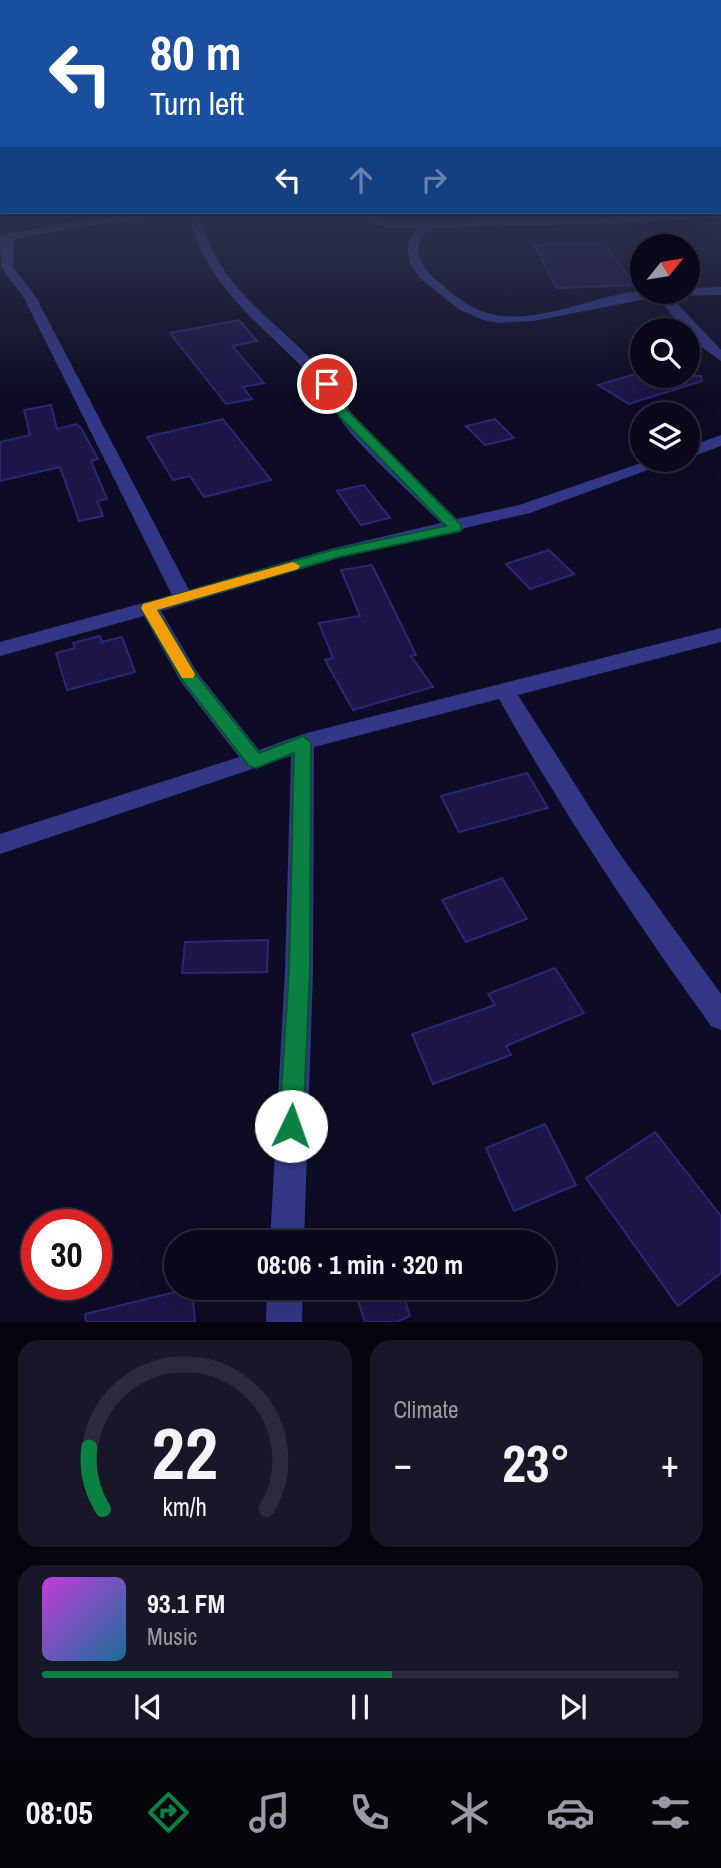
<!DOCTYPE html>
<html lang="en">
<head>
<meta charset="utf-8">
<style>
  :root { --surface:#0a091b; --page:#181728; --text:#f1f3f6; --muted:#999aa3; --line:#2a2a3a; --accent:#0b8043 }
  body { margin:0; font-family:"Archivo Narrow",sans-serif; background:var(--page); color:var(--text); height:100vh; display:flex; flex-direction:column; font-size:26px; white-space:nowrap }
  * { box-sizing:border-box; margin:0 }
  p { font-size:23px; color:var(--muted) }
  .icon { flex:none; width:38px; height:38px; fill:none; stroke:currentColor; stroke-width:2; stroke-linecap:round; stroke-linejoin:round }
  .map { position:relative; height:1322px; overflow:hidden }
  .side { display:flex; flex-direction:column; gap:18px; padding:18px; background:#06050f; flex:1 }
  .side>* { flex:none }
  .hud { position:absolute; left:0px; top:0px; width:721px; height:214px; box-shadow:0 7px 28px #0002,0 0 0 2px var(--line); background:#1a4fa0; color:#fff; overflow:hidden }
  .needle { width:46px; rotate:60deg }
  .buttons { position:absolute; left:630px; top:234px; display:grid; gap:14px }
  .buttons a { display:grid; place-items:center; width:70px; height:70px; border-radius:50%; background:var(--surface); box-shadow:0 7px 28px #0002,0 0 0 2px var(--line); font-size:35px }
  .speed { position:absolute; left:21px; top:1209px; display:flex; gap:14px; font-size:35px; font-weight:700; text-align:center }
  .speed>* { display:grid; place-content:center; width:91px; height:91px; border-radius:50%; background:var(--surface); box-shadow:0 7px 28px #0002,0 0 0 2px var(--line); line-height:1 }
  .speed .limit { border:10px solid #d22; background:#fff; color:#111 }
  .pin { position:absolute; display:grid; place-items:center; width:60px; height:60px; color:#fff; margin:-30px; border:4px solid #fff; border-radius:50%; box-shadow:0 2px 7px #0007 }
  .me { position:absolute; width:77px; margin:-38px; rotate:3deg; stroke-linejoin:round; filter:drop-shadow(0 0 5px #0008) }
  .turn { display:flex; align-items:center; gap:24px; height:147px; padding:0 35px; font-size:32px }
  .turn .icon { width:91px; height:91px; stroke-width:2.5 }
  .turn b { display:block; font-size:49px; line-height:60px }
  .lanes { display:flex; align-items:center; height:66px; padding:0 35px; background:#0003; justify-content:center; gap:35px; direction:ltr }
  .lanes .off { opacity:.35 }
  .big { font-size:52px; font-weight:700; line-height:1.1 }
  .side .tile { flex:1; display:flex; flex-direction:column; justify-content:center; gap:10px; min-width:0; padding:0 24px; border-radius:21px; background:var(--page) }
  .side .dial { align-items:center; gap:0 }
  .dial svg { height:182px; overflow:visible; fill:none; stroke:var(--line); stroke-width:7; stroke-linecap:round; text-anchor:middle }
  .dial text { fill:var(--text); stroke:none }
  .song { display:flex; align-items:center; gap:21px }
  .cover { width:84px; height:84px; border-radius:10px; background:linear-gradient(135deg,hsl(290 70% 55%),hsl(200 70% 35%)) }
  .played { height:7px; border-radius:4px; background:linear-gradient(90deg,var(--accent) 55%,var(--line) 55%) }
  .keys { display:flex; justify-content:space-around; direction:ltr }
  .heat { display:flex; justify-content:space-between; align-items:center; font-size:38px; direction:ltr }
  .side .tiles { flex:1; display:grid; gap:18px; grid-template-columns:1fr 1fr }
  .tile:last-child { grid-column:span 2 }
  .trip { position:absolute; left:164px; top:1230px; width:392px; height:70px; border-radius:35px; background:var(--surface); box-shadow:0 7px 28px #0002,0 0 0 2px var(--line); font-weight:700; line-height:70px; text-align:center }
  .tab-bar { display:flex; height:112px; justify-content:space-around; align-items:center; background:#04040b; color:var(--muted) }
  .tab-bar .icon { width:49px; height:49px }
  .tab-bar .active { color:var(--accent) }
  .tab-bar b { font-size:32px; color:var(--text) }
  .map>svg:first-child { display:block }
  .building { fill:#1b1647; stroke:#2d2675; stroke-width:2 }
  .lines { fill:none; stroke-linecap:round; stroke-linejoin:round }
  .minor { fill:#323887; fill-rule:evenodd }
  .route { fill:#0b8043; stroke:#07532c; stroke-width:2 }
  .slow { fill:#f59e0b }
</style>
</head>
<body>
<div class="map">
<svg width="721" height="1322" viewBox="0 0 721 1322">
  <rect width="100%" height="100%" fill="#0d0c24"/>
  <g class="building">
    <path d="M 603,242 L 635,285 L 557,288 L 541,259 L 544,259 L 533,245 Z"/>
    <path d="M 239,320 L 257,341 L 232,346 L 264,383 L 243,387 L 252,399 L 226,404 L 170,333 Z"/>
    <path d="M 642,372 L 642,376 L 701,376 L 702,381 L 629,404 L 598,385 Z"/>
    <path d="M 51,405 L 57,429 L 76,424 L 81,428 L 98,459 L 91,461 L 107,499 L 97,501 L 103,516 L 79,521 L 60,467 L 0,481 L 0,442 L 30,435 L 24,410 Z"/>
    <path d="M 223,419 L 271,480 L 204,497 L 190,476 L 173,480 L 147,437 Z"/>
    <path d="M 495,419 L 514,438 L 485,445 L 466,426 Z"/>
    <path d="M 364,485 L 390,518 L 361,525 L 337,491 Z"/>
    <path d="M 549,550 L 574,574 L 530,589 L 506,564 Z"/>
    <path d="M 372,565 L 416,655 L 411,656 L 433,687 L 353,710 L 325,660 L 333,658 L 319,623 L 360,616 L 341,570 Z"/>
    <path d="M 100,636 L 102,642 L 122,637 L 135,672 L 67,690 L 56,653 L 75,648 L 73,643 Z"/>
    <path d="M 527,773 L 548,808 L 459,832 L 441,796 Z"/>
    <path d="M 502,878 L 527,919 L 466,942 L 442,900 Z"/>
    <path d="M 268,940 L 267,972 L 182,973 L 185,942 Z"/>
    <path d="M 555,968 L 584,1013 L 506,1046 L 511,1055 L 433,1084 L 412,1034 L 495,1005 L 488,994 Z"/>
    <path d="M 545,1124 L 576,1185 L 514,1211 L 486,1148 Z"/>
    <path d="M 655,1132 L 721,1216 L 721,1273 L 678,1306 L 586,1178 Z"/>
    <path d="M 192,1288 L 195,1322 L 86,1322 L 85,1314 Z"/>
    <path d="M 354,1288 L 401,1288 L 410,1316 L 396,1322 L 365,1322 Z"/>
  </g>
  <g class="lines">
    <g class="minor">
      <path d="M 169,212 L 204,212 L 200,215 C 219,292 276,318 324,373 C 338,389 347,409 361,425 C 391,459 426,488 457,519 L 519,505 L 650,460 L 675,460 L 530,513 L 465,528 L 456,533 L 450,532 L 342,557 L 161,611 L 197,672 L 259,750 L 303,734 L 721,628 L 721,642 L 518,695 L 617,850 L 721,994 L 721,1030 L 711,1026 C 635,920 563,813 499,699 L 314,747 L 313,971 L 304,1242 L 270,1242 L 285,971 L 291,756 L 0,854 L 0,834 L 239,757 L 181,682 L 144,616 L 0,656 L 0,642 L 172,595 L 24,298 L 1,267 L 0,235 L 80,221 ZM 189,216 C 206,288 263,325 310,375 C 326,392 335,414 350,432 C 378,465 411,493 441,523 L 330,549 L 189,590 L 36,297 L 13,267 L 14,239 L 80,227 Z"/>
      <path d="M 351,212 L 365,212 L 389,222 L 611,218 L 721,212 L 721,217 L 611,224 L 434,228 L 421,237 C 414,254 423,268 435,279 C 450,291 465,306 484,312 C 527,327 582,301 625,293 C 645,289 666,292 688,292 L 688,288 L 721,287 L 721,295 L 670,296 L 721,350 L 721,361 L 695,342 L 657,297 L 533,321 L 498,323 L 483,320 L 460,310 L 421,279 L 410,264 L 407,245 L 417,228 L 387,228 Z"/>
      <path d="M 721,435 L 721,446 L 688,458 L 688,447 Z"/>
      <path d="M 267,1288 L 303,1288 L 302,1322 L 266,1322 Z"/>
    </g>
  </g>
  <linearGradient id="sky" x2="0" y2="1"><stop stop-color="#070714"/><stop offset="0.53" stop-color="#2f3450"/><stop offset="1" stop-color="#2f3450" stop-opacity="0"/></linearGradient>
  <rect width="721" height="397" fill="url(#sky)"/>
  <path class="route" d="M 323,382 L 331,382 L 348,411 L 461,525 L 461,531 L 339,557 L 157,610 L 195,673 L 259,753 L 303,736 L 311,742 L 310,971 L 303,1126 L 300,1134 L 291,1138 L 283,1134 L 279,1126 L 289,971 L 294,753 L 256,768 L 249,766 L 183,681 L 141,608 L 143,604 L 332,550 L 446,526 L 339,416 L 321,384 Z"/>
  <path class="slow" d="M 293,562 L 300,566 L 298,569 L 157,610 L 195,674 L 193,678 L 182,678 L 141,608 L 143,604 Z"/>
</svg>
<div class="buttons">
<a><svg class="needle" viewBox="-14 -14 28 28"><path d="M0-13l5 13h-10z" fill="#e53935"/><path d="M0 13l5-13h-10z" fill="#999aa3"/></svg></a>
<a><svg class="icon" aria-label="search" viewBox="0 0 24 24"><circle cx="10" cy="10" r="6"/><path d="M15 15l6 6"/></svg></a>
<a><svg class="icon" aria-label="layers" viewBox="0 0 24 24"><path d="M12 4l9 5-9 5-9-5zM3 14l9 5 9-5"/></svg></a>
</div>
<div class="speed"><div class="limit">30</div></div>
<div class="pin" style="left:327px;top:384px;background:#d93025"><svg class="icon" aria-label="arrive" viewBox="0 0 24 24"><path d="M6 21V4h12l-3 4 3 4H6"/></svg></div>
<svg class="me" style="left:291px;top:1126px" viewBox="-20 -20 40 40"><circle r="19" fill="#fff"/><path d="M0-13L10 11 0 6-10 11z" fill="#0b8043"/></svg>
<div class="trip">08:06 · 1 min · 320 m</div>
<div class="hud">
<div class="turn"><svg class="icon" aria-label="left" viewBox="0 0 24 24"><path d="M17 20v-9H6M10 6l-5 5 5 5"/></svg><div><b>80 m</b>Turn left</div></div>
<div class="lanes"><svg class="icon" aria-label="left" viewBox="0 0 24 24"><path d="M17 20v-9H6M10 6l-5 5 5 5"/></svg><svg class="icon off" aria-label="ahead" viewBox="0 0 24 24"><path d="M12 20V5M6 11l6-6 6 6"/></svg><svg class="icon off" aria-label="right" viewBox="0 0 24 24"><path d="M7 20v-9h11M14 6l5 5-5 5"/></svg></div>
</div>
</div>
<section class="side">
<div class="tiles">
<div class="tile dial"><svg viewBox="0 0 100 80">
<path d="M14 69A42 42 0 1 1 86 69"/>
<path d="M14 69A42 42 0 0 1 8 42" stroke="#0b8043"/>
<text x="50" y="56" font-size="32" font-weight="700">22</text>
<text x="50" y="72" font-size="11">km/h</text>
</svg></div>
<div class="tile"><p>Climate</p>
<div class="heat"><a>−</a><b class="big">23°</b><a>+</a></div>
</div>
<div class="tile">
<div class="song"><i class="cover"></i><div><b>93.1 FM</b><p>Music</p></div></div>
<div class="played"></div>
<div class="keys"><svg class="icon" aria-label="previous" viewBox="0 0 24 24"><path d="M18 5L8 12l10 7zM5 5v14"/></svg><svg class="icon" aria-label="pause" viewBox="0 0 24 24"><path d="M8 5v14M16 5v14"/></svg><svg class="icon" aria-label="next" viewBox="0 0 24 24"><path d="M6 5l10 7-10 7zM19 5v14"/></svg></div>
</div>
</div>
</section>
<nav class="tab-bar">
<b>08:05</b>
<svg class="icon active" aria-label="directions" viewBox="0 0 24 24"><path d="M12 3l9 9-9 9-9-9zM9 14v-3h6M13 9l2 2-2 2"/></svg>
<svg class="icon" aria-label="music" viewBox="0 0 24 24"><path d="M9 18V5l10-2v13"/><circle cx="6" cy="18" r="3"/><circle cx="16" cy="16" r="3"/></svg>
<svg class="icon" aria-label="phone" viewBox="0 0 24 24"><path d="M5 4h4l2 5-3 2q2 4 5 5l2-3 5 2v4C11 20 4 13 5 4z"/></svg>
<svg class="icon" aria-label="climate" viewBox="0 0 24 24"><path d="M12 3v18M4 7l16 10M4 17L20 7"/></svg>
<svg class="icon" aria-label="car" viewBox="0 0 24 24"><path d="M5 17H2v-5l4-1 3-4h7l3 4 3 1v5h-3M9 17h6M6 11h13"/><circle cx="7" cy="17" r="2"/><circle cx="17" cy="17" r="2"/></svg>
<svg class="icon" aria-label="filters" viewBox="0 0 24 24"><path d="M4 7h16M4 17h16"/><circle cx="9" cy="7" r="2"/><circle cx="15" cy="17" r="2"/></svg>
</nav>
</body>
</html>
